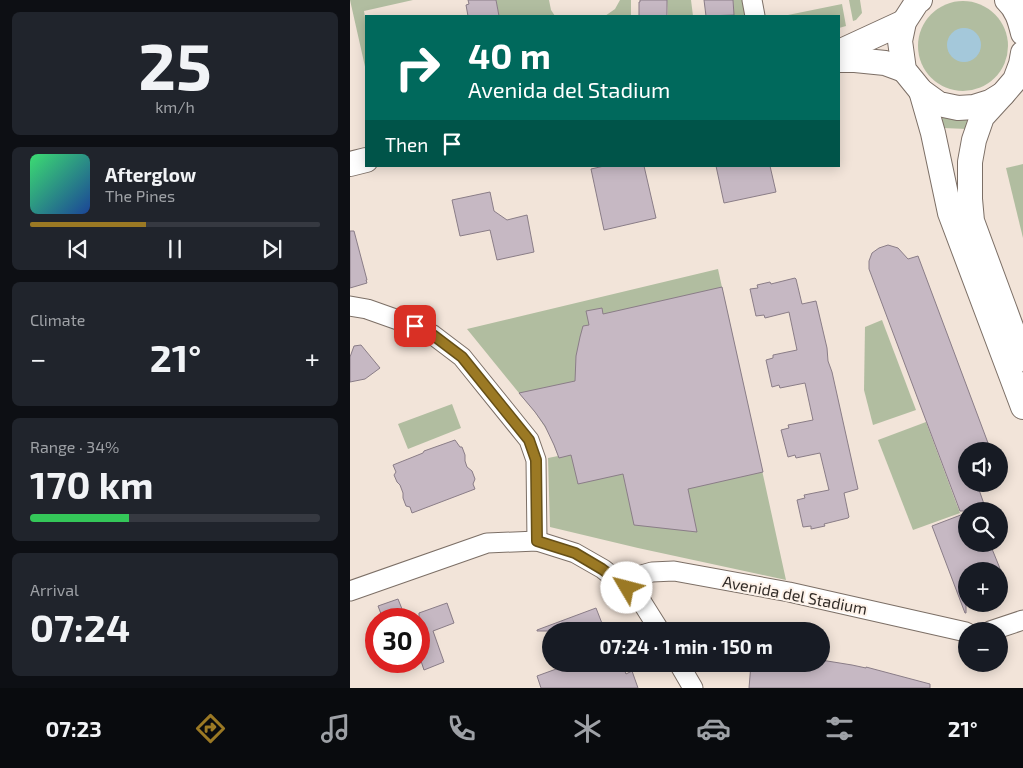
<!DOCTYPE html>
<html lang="en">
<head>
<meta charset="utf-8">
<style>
  :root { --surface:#171b24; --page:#20242c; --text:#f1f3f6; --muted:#9ea1a6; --line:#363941; --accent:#9b7924 }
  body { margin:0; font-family:"Exo 2",sans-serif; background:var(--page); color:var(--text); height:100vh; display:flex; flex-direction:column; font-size:19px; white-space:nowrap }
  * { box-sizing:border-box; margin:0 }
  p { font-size:16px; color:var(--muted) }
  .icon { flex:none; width:28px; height:28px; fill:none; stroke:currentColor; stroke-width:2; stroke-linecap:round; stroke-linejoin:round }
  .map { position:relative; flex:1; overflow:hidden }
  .drawer { display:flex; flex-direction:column; gap:12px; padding:12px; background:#0d0f14; width:350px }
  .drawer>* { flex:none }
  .banner { position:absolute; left:15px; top:15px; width:475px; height:152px; border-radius:0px; box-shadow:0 2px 12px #0003; background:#00695c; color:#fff; overflow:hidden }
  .controls { position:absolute; left:608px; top:442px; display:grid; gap:10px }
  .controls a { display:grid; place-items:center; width:50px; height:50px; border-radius:50%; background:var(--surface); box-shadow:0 2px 12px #0003; font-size:25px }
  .speed { position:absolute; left:15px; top:608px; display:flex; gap:10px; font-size:25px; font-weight:700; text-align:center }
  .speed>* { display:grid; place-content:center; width:65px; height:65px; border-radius:50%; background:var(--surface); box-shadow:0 2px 12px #0003; line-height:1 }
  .speed .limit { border:8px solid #d22; background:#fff; color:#111 }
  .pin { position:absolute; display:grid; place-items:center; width:42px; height:42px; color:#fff; margin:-21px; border-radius:10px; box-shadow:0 2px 8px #0006 }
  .me { position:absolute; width:55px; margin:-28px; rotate:307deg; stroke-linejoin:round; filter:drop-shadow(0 0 4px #0008) }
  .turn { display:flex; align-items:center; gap:18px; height:105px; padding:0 20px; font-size:22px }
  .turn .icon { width:65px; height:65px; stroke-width:2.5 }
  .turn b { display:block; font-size:35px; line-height:42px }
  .then { display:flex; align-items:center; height:48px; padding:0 20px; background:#0003; gap:10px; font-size:19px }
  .big { font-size:38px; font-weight:700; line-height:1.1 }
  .drawer .tile { flex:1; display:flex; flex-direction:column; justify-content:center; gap:8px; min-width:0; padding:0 18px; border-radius:8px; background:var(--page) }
  .drawer .dial { align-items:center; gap:0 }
  .dial b { font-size:65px; line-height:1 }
  .song { display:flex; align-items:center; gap:15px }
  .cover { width:60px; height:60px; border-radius:8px; background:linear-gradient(135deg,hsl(140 70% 55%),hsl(220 70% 35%)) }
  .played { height:5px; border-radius:2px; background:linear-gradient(90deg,var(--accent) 40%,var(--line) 40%) }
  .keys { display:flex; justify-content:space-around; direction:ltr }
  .heat { display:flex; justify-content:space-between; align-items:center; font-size:28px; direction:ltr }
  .charge { height:8px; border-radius:4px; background:linear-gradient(90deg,#34c759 34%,var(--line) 0) }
  .trip { position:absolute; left:192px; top:622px; width:288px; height:50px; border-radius:25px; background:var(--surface); box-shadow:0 2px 12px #0003; font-weight:700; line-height:50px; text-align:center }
  .menu { display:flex; height:80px; justify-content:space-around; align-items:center; background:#090b0e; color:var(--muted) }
  .menu .icon { width:35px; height:35px }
  .menu .selected { color:var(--accent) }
  .menu b { font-size:22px; color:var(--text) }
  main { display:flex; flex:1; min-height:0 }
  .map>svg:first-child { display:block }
  .green { fill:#b1bda0 }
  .water { fill:#a4c8da }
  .building { fill:#c6b8c3; stroke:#8a7d87 }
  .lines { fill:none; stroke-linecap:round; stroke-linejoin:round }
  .minor-casing { stroke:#7c6f66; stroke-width:21 }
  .major-casing { stroke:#7c6f66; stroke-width:26 }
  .minor { stroke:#fff; stroke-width:19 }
  .major { stroke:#fff; stroke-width:24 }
  .route-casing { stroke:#654f17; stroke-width:12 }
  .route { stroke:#9b7924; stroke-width:9 }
  .labels { text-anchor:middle; stroke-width:4; stroke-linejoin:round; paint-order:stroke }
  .street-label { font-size:16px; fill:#322c28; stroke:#fdf2e9 }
</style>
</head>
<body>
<main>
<section class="drawer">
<div class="tile dial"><b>25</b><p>km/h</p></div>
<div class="tile">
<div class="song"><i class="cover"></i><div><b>Afterglow</b><p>The Pines</p></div></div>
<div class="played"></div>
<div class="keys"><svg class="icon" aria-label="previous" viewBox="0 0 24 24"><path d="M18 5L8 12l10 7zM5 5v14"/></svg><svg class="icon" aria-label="pause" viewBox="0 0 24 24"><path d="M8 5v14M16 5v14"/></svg><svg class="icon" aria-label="next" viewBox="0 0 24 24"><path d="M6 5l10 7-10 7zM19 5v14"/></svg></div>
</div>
<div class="tile"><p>Climate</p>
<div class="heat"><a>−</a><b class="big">21°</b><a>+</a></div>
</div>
<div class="tile"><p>Range · 34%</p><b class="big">170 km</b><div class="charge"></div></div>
<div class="tile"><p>Arrival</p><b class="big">07:24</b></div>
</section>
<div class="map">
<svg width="673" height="688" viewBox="0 0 673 688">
  <rect width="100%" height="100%" fill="#f2e4d9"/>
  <g class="green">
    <path d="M 0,0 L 63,0 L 14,11 L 16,23 L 16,71 Z"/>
    <path d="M 146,0 L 199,0 L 201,10 L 205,16 L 149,16 Z"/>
    <path d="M 270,0 L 281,0 L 281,16 L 255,16 L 265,9 Z"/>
    <path d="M 317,0 L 341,0 L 343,16 L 317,16 L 318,15 Z"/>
    <path d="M 383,0 L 393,0 L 396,16 L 374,16 L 384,15 Z"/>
    <path d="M 499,0 L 510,0 L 512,13 L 506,20 L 503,21 Z"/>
    <circle cx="613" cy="46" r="45"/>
    <path d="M 492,4 L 496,26 L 489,28 L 489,16 L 433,16 Z"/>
    <path d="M 592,117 L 593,117 L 602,119 L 619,120 L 617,129 L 593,128 Z"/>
    <path d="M 673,164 L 673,238 L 656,168 Z"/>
    <path d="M 368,269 L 436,580 L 288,548 L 200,527 L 198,458 L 208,456 L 200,435 L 185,412 L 169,393 L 117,329 Z"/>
    <path d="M 532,320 L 566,410 L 523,425 L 514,390 L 515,327 Z"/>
    <path d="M 102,404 L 111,428 L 58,449 L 48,424 Z"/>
    <path d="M 576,422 L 610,513 L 563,530 L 528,440 Z"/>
  </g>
  <circle class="water" cx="614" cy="45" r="17"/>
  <g class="building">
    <path d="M 118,0 L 146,0 L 149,16 L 118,16 L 116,5 L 119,4 Z"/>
    <path d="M 290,0 L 317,0 L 317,16 L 289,16 L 289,2 L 290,2 Z"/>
    <path d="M 354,0 L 383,0 L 384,15 L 356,16 Z"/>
    <path d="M 254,166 L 294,166 L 306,218 L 254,230 L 241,169 Z"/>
    <path d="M 366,166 L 420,166 L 426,192 L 374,203 Z"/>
    <path d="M 140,192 L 144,211 L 157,220 L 177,215 L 184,252 L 147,260 L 140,230 L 110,236 L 102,200 Z"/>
    <path d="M 0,231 L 4,231 L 17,280 L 16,280 L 17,283 L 0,288 Z"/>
    <path d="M 538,245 L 548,248 L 558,259 L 568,256 L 641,451 L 616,451 L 616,484 L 627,484 L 634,504 L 626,507 L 628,511 L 610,511 L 519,269 L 519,261 L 522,253 L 529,248 Z"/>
    <path d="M 445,278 L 446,279 L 452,304 L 466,301 L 477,348 L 478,361 L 482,372 L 508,489 L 494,493 L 499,517 L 498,518 L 474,524 L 475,526 L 461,529 L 461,526 L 453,527 L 447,500 L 455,498 L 454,495 L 479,490 L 470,453 L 446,458 L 445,455 L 438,457 L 431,430 L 439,428 L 438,425 L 463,420 L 455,383 L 430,388 L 429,385 L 422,387 L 416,360 L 423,358 L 423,355 L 447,350 L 439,312 L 415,318 L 414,315 L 406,316 L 400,289 L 408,288 L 407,285 L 420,282 L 421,284 Z"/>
    <path d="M 372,287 L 413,472 L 338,489 L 347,532 L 284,525 L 273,474 L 228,484 L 221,455 L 209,458 L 204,445 L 195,426 L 185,412 L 169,393 L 225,381 L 226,356 L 230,337 L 233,326 L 239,325 L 236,311 L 252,308 L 253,314 Z"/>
    <path d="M 11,345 L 30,368 L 15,379 L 0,382 L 0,357 L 4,346 Z"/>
    <path d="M 105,440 L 110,447 L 112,447 L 115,455 L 115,461 L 117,467 L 122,471 L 125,479 L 123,484 L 125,489 L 62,513 L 60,507 L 56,506 L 53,498 L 53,493 L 50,485 L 47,482 L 44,475 L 46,472 L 43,465 L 73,453 L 74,451 Z"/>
    <path d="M 616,513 L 616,544 L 640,544 L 651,571 L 616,571 L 616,613 L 615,613 L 582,526 Z"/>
    <path d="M 48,599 L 56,619 L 33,619 L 28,606 Z"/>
    <path d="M 97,603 L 104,623 L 83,631 L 94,662 L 74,670 L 69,655 L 69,613 Z"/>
    <path d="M 246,608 L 255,631 L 187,631 L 187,630 Z"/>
    <path d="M 471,660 L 502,665 L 516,668 L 516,667 L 580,684 L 580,688 L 399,688 L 401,664 L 471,664 Z"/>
    <path d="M 207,664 L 272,664 L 276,674 L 282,671 L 288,688 L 191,688 L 187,676 L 209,668 Z"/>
  </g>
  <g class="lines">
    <defs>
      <g id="minor">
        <path d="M 402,0 L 405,16"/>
        <path d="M 0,306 L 17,309 L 65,326 L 83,335 L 112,357 L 179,440 L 186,460 L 187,541"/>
        <path d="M 277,588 L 288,576 L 302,572 L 324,571 L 439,592 L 616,632"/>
        <path d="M 0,591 L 137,543 L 187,541 L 225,553 L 253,569 L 277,588 L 293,604 L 310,631"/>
        <path d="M 640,631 L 673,620"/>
        <path d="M 329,664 L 343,688"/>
      </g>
      <g id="major">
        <path d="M 570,0 L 567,2 L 554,22 L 550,41 L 554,70 L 571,91 L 589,104 L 608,108 L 624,107 L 640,102 L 653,94 L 665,80 L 671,64 L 673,53"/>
        <path d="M 657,0 C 667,9 670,21 673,33"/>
        <path d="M 489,52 L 554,22"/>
        <path d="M 489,60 L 505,60 L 535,63 L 554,70"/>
        <path d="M 571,91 L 583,133 L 600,213 L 673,407"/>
        <path d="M 653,94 L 632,117 L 624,140 L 620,162 L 620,199 L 622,221 L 673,359"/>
        <path d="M 0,164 L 16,160"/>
      </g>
    </defs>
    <use href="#minor" class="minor-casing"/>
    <use href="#major" class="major-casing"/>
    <use href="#minor" class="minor"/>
    <use href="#major" class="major"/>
  </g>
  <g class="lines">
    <defs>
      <path id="route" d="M 65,326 L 83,335 L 112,357 L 179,440 L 186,460 L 187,541 L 225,553 L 252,569 L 277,588"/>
    </defs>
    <use href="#route" class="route-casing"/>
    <use href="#route" class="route"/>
  </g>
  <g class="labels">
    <g class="street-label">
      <text transform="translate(445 595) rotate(11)" y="6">Avenida del Stadium</text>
    </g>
  </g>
</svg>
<div class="controls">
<a><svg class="icon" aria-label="sound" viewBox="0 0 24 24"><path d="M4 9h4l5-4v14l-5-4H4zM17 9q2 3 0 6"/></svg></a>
<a><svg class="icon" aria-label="search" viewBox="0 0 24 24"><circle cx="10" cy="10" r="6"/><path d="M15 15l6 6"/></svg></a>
<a>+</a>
<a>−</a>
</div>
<div class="speed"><div class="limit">30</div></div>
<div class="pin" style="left:65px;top:326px;background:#d93025"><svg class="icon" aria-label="arrive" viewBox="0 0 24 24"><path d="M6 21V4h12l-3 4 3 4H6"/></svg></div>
<svg class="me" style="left:277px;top:588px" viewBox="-20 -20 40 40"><circle r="19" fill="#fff"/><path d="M0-13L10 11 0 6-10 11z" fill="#9b7924"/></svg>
<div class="trip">07:24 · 1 min · 150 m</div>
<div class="banner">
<div class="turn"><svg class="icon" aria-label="right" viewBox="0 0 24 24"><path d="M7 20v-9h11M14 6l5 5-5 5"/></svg><div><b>40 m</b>Avenida del Stadium</div></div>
<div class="then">Then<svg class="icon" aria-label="arrive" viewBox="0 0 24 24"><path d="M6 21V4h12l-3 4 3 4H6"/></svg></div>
</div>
</div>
</main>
<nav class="menu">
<b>07:23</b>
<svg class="icon selected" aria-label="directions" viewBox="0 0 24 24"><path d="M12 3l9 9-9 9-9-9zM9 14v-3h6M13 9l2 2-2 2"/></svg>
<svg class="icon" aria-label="music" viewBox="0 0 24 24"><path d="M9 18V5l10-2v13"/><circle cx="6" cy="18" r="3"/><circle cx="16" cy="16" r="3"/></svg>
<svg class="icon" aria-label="phone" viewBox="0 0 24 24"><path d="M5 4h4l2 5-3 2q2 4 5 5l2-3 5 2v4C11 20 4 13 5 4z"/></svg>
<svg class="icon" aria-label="climate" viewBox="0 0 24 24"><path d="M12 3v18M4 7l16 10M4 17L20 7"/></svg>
<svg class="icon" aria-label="car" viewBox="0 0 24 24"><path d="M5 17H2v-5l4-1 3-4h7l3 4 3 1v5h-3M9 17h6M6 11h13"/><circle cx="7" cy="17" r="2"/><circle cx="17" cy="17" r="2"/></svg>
<svg class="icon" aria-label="filters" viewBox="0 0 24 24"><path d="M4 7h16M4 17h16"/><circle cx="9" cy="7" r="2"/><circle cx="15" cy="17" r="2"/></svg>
<b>21°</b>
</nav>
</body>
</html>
